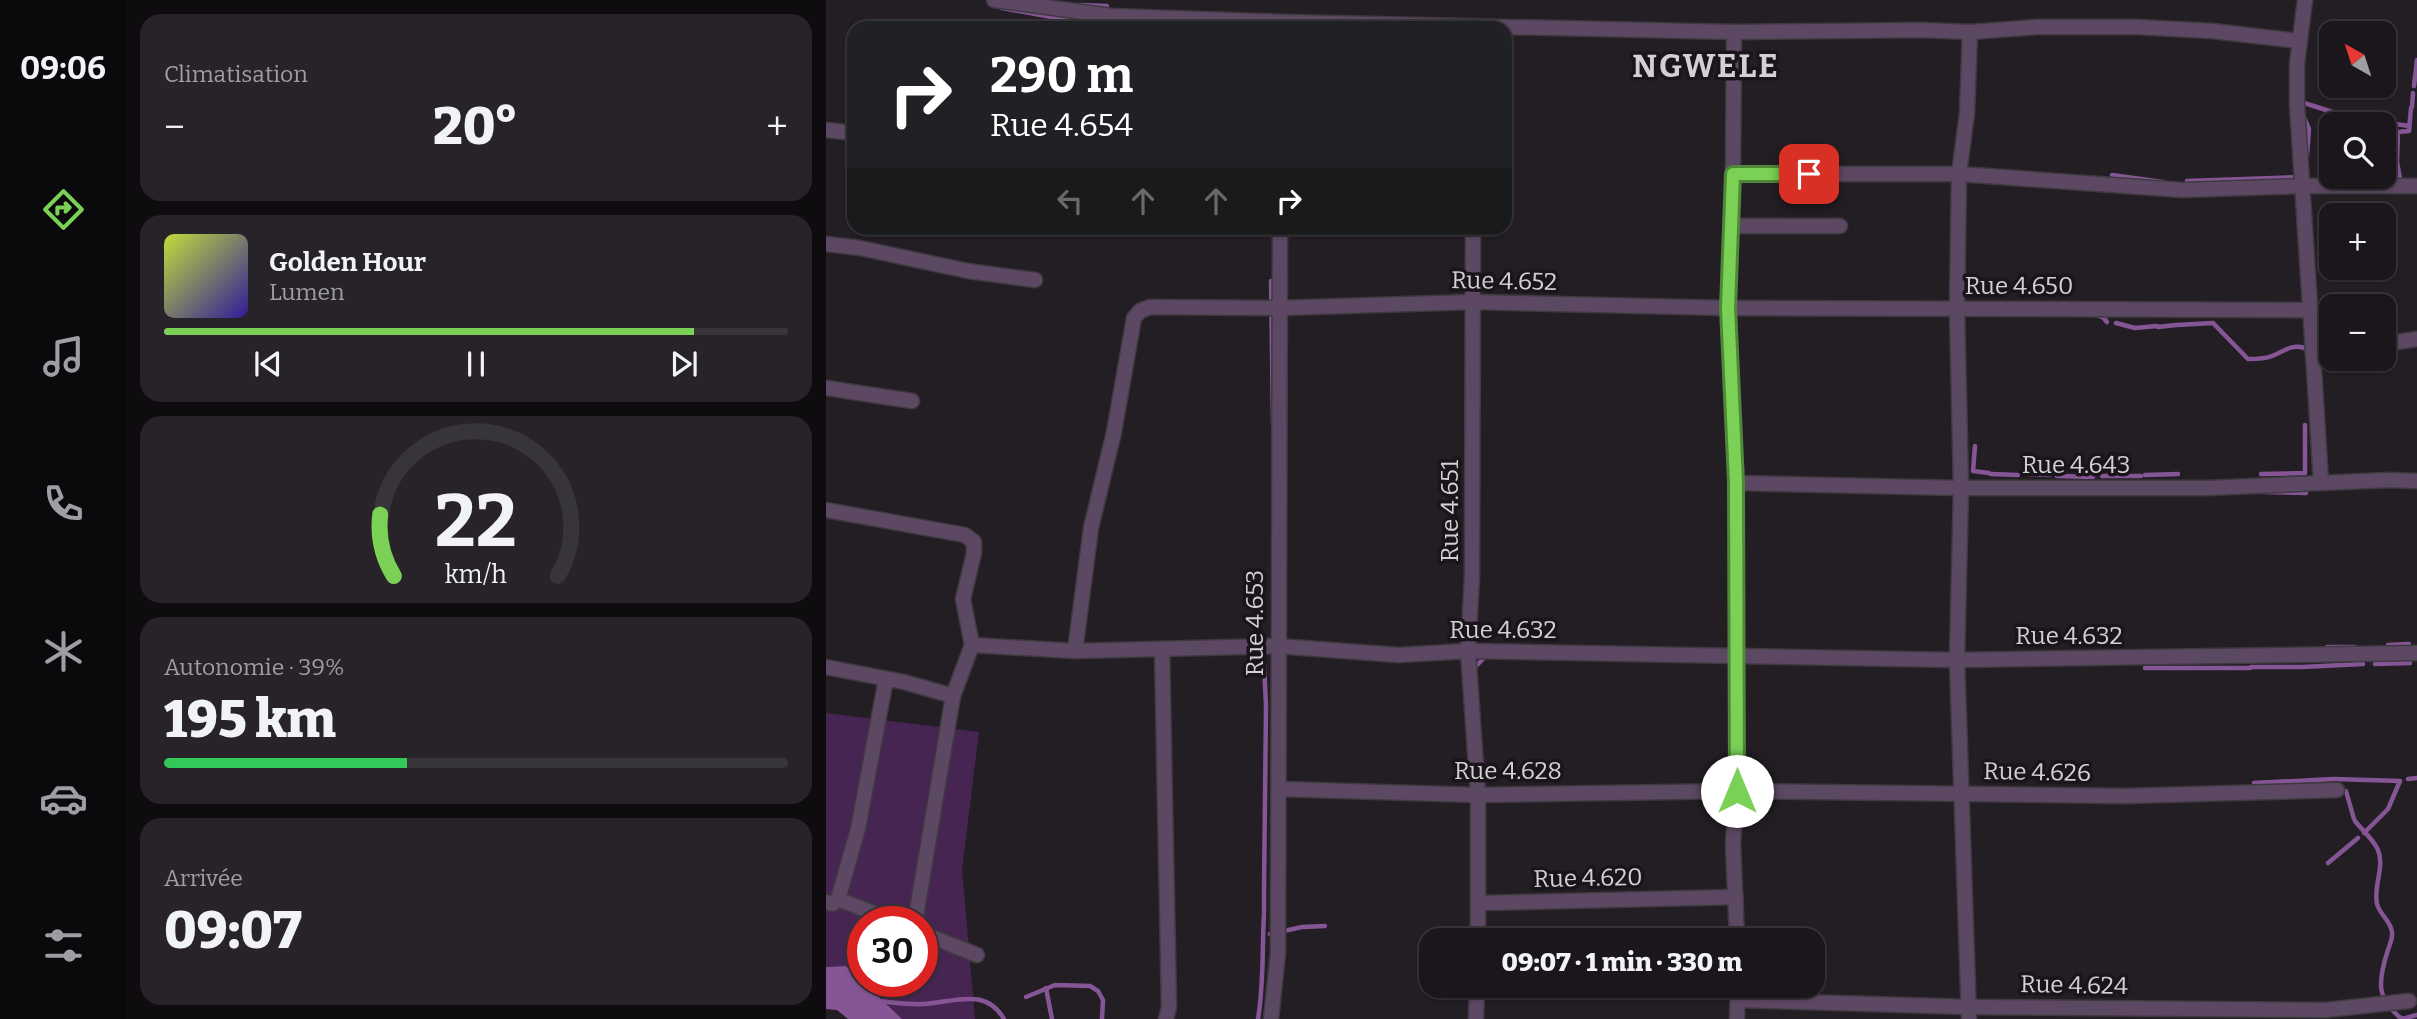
<!DOCTYPE html>
<html lang="fr">
<head>
<meta charset="utf-8">
<style>
  :root { --surface:#1a161b; --page:#272328; --text:#f1f3f6; --muted:#9f9fa3; --line:#38353a; --accent:#7ad156 }
  body { margin:0; font-family:Bitter,serif; background:var(--page); color:var(--text); height:100vh; display:flex; flex-direction:column; font-size:26px; white-space:nowrap }
  * { box-sizing:border-box; margin:0 }
  p { font-size:23px; color:var(--muted) }
  .icon { flex:none; width:38px; height:38px; fill:none; stroke:currentColor; stroke-width:2; stroke-linecap:round; stroke-linejoin:round }
  .map { position:relative; flex:1; overflow:hidden }
  .drawer { display:flex; flex-direction:column; gap:14px; padding:14px; background:#0e0c0f; width:700px }
  .drawer>* { flex:none }
  .banner { position:absolute; left:21px; top:21px; width:665px; height:214px; border-radius:21px; box-shadow:0 2px 5px #0004,0 0 0 2px var(--line); background:#202124; color:#fff; overflow:hidden }
  .needle { width:46px; rotate:321deg }
  .tools { position:absolute; left:1493px; top:21px; display:grid; gap:14px }
  .tools a { display:grid; place-items:center; width:77px; height:77px; border-radius:14px; background:var(--surface); box-shadow:0 2px 5px #0004,0 0 0 2px var(--line); font-size:35px }
  .speed { position:absolute; left:21px; top:906px; display:flex; gap:14px; font-size:35px; font-weight:700; text-align:center }
  .speed>* { display:grid; place-content:center; width:91px; height:91px; border-radius:50%; background:var(--surface); box-shadow:0 2px 5px #0004,0 0 0 2px var(--line); line-height:1 }
  .speed .limit { border:10px solid #d22; background:#fff; color:#111 }
  .pin { position:absolute; display:grid; place-items:center; width:60px; height:60px; color:#fff; margin:-30px; border-radius:14px; box-shadow:0 4px 10px #0006 }
  .me { position:absolute; width:77px; margin:-38px; rotate:0deg; stroke-linejoin:round; filter:drop-shadow(0 0 5px #0008) }
  .turn { display:flex; align-items:center; gap:24px; height:147px; padding:0 28px; font-size:32px }
  .turn .icon { width:91px; height:91px; stroke-width:2.5 }
  .turn b { display:block; font-size:49px; line-height:60px }
  .lanes { display:flex; align-items:center; height:66px; padding:0 28px; background:#0003; justify-content:center; gap:35px; direction:ltr }
  .lanes .off { opacity:.35 }
  .big { font-size:52px; font-weight:800; line-height:1.1 }
  .drawer .tile { flex:1; display:flex; flex-direction:column; justify-content:center; gap:10px; min-width:0; padding:0 24px; border-radius:21px; background:var(--page) }
  .drawer .dial { align-items:center; gap:0 }
  .dial svg { height:182px; overflow:visible; fill:none; stroke:var(--line); stroke-width:7; stroke-linecap:round; text-anchor:middle }
  .dial text { fill:var(--text); stroke:none }
  .song { display:flex; align-items:center; gap:21px }
  .cover { width:84px; height:84px; border-radius:10px; background:linear-gradient(135deg,hsl(70 70% 55%),hsl(250 70% 35%)) }
  .played { height:7px; border-radius:4px; background:linear-gradient(90deg,var(--accent) 85%,var(--line) 85%) }
  .keys { display:flex; justify-content:space-around; direction:ltr }
  .heat { display:flex; justify-content:space-between; align-items:center; font-size:38px; direction:ltr }
  .charge { height:10px; border-radius:5px; background:linear-gradient(90deg,#34c759 39%,var(--line) 0) }
  .trip { position:absolute; left:593px; top:928px; width:406px; height:70px; border-radius:21px; background:var(--surface); box-shadow:0 2px 5px #0004,0 0 0 2px var(--line); font-weight:800; line-height:70px; text-align:center }
  main { display:flex; flex:1; min-height:0 }
  .tab-bar { display:flex; flex-direction:column; width:126px; justify-content:space-around; align-items:center; background:#0a090b; color:var(--muted) }
  .tab-bar .icon { width:49px; height:49px }
  .tab-bar .on { color:var(--accent) }
  .tab-bar b { font-size:32px; color:var(--text) }
  .map>svg:first-child { display:block }
  .green { fill:#472552; fill-rule:evenodd }
  .water { fill:#865596 }
  .lines { fill:none; stroke-linecap:round; stroke-linejoin:round }
  .stream { stroke:#865596; stroke-width:4.5 }
  .minor-casing { stroke:#3e3a40; stroke-width:17 }
  .minor { stroke:#5d4863; stroke-width:14 }
  .route-casing { stroke:#4f8838; stroke-width:18 }
  .route { stroke:#7ad156; stroke-width:12 }
  .labels { text-anchor:middle; stroke-width:7; stroke-linejoin:round; paint-order:stroke }
  .street-label { font-size:24px; fill:#d3d0d3; stroke:#19151a }
  .district-label { font-size:32px; font-weight:bold; letter-spacing:2px; fill:#d3d0d3; stroke:#19151a }
</style>
</head>
<body>
<main>
<nav class="tab-bar">
<b>09:06</b>
<svg class="icon on" aria-label="directions" viewBox="0 0 24 24"><path d="M12 3l9 9-9 9-9-9zM9 14v-3h6M13 9l2 2-2 2"/></svg>
<svg class="icon" aria-label="music" viewBox="0 0 24 24"><path d="M9 18V5l10-2v13"/><circle cx="6" cy="18" r="3"/><circle cx="16" cy="16" r="3"/></svg>
<svg class="icon" aria-label="phone" viewBox="0 0 24 24"><path d="M5 4h4l2 5-3 2q2 4 5 5l2-3 5 2v4C11 20 4 13 5 4z"/></svg>
<svg class="icon" aria-label="climate" viewBox="0 0 24 24"><path d="M12 3v18M4 7l16 10M4 17L20 7"/></svg>
<svg class="icon" aria-label="car" viewBox="0 0 24 24"><path d="M5 17H2v-5l4-1 3-4h7l3 4 3 1v5h-3M9 17h6M6 11h13"/><circle cx="7" cy="17" r="2"/><circle cx="17" cy="17" r="2"/></svg>
<svg class="icon" aria-label="filters" viewBox="0 0 24 24"><path d="M4 7h16M4 17h16"/><circle cx="9" cy="7" r="2"/><circle cx="15" cy="17" r="2"/></svg>
</nav>
<section class="drawer">
<div class="tile"><p>Climatisation</p>
<div class="heat"><a>−</a><b class="big">20°</b><a>+</a></div>
</div>
<div class="tile">
<div class="song"><i class="cover"></i><div><b>Golden Hour</b><p>Lumen</p></div></div>
<div class="played"></div>
<div class="keys"><svg class="icon" aria-label="previous" viewBox="0 0 24 24"><path d="M18 5L8 12l10 7zM5 5v14"/></svg><svg class="icon" aria-label="pause" viewBox="0 0 24 24"><path d="M8 5v14M16 5v14"/></svg><svg class="icon" aria-label="next" viewBox="0 0 24 24"><path d="M6 5l10 7-10 7zM19 5v14"/></svg></div>
</div>
<div class="tile dial"><svg viewBox="0 0 100 80">
<path d="M14 69A42 42 0 1 1 86 69"/>
<path d="M14 69A42 42 0 0 1 8 42" stroke="#7ad156"/>
<text x="50" y="56" font-size="32" font-weight="700">22</text>
<text x="50" y="72" font-size="11">km/h</text>
</svg></div>
<div class="tile"><p>Autonomie · 39%</p><b class="big">195 km</b><div class="charge"></div></div>
<div class="tile"><p>Arrivée</p><b class="big">09:07</b></div>
</section>
<div class="map">
<svg width="1591" height="1019" viewBox="0 0 1591 1019">
  <rect width="100%" height="100%" fill="#221e24"/>
  <path class="green" d="M 0,713 L 153,732 L 136,869 L 149,1019 L 76,1019 L 20,966 L 0,967 ZM 37,922 L 96,922 L 96,982 L 37,982 Z"/>
  <path class="water" d="M 20,966 L 76,1019 L 22,1019 L 11,1010 L 0,1009 L 0,967 Z"/>
  <g class="lines">
    <g class="stream">
      <path d="M 253,5 L 281,6"/>
      <path d="M 176,8 L 253,22"/>
      <path d="M 269,23 L 287,22"/>
      <path d="M 320,24 L 372,28"/>
      <path d="M 1588,86 L 1591,60"/>
      <path d="M 1475,102 L 1522,117 L 1583,126"/>
      <path d="M 1586,107 L 1587,93"/>
      <path d="M 1476,113 L 1483,129 L 1481,155"/>
      <path d="M 1286,175 L 1337,182"/>
      <path d="M 1361,181 L 1474,177"/>
      <path d="M 1575,184 L 1571,162 L 1572,132 L 1583,131 L 1585,108"/>
      <path d="M 445,281 L 447,423"/>
      <path d="M 1269,315 L 1277,317 L 1281,322"/>
      <path d="M 1290,323 L 1309,328 L 1331,326"/>
      <path d="M 1351,325 L 1387,323 L 1422,359 C 1430,359 1439,359 1446,356 C 1459,351 1464,344 1479,348 L 1482,354"/>
      <path d="M 1332,327 L 1350,325"/>
      <path d="M 1149,446 L 1147,471 L 1163,473"/>
      <path d="M 1165,474 L 1192,475"/>
      <path d="M 1200,474 L 1224,475"/>
      <path d="M 1435,474 L 1479,473 L 1479,425"/>
      <path d="M 1319,475 L 1352,474"/>
      <path d="M 1231,476 L 1267,477"/>
      <path d="M 1276,476 L 1315,476"/>
      <path d="M 1436,492 L 1480,493"/>
      <path d="M 1562,645 L 1583,644"/>
      <path d="M 1501,647 L 1529,647 L 1529,650"/>
      <path d="M 438,663 L 440,706 L 438,889"/>
      <path d="M 1549,664 L 1584,663"/>
      <path d="M 1425,667 L 1475,667"/>
      <path d="M 1476,667 L 1537,664"/>
      <path d="M 648,668 L 661,655"/>
      <path d="M 1319,668 L 1424,668"/>
      <path d="M 1508,779 L 1574,781 L 1562,809 L 1538,833"/>
      <path d="M 1582,779 L 1591,778"/>
      <path d="M 1428,783 L 1507,779"/>
      <path d="M 1514,791 L 1520,791 L 1528,819"/>
      <path d="M 1529,821 C 1536,830 1548,840 1552,850 C 1559,867 1547,887 1551,904 C 1554,915 1565,921 1566,932 C 1567,939 1563,946 1561,953 C 1552,982 1550,999 1576,1019 L 1591,1015"/>
      <path d="M 1502,863 L 1532,838"/>
      <path d="M 438,911 L 438,890"/>
      <path d="M 444,934 L 476,927 L 499,926"/>
      <path d="M 220,988 L 226,1019"/>
      <path d="M 200,997 L 229,985 L 264,986 L 272,991 L 277,1000 L 276,1019"/>
      <path d="M 52,1001 C 67,1002 82,1005 97,1004 C 127,1003 159,986 178,1019"/>
      <path d="M 432,1019 C 438,983 436,949 438,913"/>
    </g>
    <defs>
      <g id="minor">
        <path d="M 168,0 L 286,16 L 458,22 L 908,32 L 1096,30 L 1144,32 L 1211,27 L 1311,27 L 1386,31 L 1473,41"/>
        <path d="M 1479,0 L 1471,64 L 1471,104 L 1487,353"/>
        <path d="M 908,32 L 907,174 L 902,308 L 910,483 L 911,791 L 907,843 L 911,940"/>
        <path d="M 0,130 L 28,133"/>
        <path d="M 907,174 L 1133,174 L 1356,190 L 1476,186 L 1591,186"/>
        <path d="M 905,226 L 1014,226"/>
        <path d="M 647,228 L 646,576 L 642,651 L 652,795 L 652,903"/>
        <path d="M 0,244 L 34,248 L 142,271 L 209,280"/>
        <path d="M 1484,310 L 902,308 L 647,302 L 452,308 L 324,307 L 314,311 L 308,318 L 288,432 L 265,528 L 249,651 L 451,646 L 572,655 L 642,651 L 1131,660 L 1591,653"/>
        <path d="M 1558,344 L 1591,339"/>
        <path d="M 0,388 L 86,401"/>
        <path d="M 1495,482 L 1487,353 L 1505,351"/>
        <path d="M 910,483 L 1135,488 L 1382,488 L 1563,480 L 1591,481"/>
        <path d="M 0,510 L 139,535 L 148,542 L 148,553 L 137,599 L 146,645 L 249,651"/>
        <path d="M 336,649 L 343,1007 L 340,1019"/>
        <path d="M 0,667 L 78,682 L 127,696"/>
        <path d="M 453,789 L 652,795 L 911,791 L 1298,796 L 1511,790"/>
        <path d="M 12,899 L 32,829 L 60,679"/>
        <path d="M 0,902 L 6,904 L 12,899 L 70,922"/>
        <path d="M 89,922 L 127,696 L 146,645"/>
        <path d="M 96,933 L 151,955"/>
        <path d="M 652,940 L 652,903 L 910,897"/>
        <path d="M 912,1000 L 1143,1007 L 1500,1010 L 1583,1001"/>
        <path d="M 445,1019 L 452,953 L 454,228"/>
        <path d="M 650,1019 L 651,985"/>
        <path d="M 911,1019 L 912,985"/>
        <path d="M 1143,1019 L 1131,660 L 1135,488 L 1131,309 L 1133,174 L 1141,113 L 1144,32"/>
      </g>
    </defs>
    <use href="#minor" class="minor-casing"/>
    <use href="#minor" class="minor"/>
  </g>
  <g class="lines">
    <defs>
      <path id="route" d="M 911,791 L 910,482 L 902,308 L 907,174 L 983,174"/>
    </defs>
    <use href="#route" class="route-casing"/>
    <use href="#route" class="route"/>
  </g>
  <g class="labels">
    <g class="street-label">
      <text transform="translate(678 281) rotate(1)" y="8">Rue 4.652</text>
      <text x="1193" y="294">Rue 4.650</text>
      <text x="1250" y="473">Rue 4.643</text>
      <text transform="translate(624 511) rotate(-90)" y="8">Rue 4.651</text>
      <text transform="translate(429 623) rotate(-90)" y="8">Rue 4.653</text>
      <text x="677" y="638">Rue 4.632</text>
      <text x="1243" y="644">Rue 4.632</text>
      <text x="682" y="779">Rue 4.628</text>
      <text transform="translate(1211 772) rotate(1)" y="8">Rue 4.626</text>
      <text transform="translate(762 878) rotate(-1)" y="8">Rue 4.620</text>
      <text transform="translate(1248 985) rotate(1)" y="8">Rue 4.624</text>
    </g>
    <g class="district-label">
      <text x="880" y="77">NGWELE</text>
    </g>
  </g>
</svg>
<div class="tools">
<a><svg class="needle" viewBox="-14 -14 28 28"><path d="M0-13l5 13h-10z" fill="#e53935"/><path d="M0 13l5-13h-10z" fill="#9f9fa3"/></svg></a>
<a><svg class="icon" aria-label="search" viewBox="0 0 24 24"><circle cx="10" cy="10" r="6"/><path d="M15 15l6 6"/></svg></a>
<a>+</a>
<a>−</a>
</div>
<div class="speed"><div class="limit">30</div></div>
<div class="pin" style="left:983px;top:174px;background:#d93025"><svg class="icon" aria-label="arrive" viewBox="0 0 24 24"><path d="M6 21V4h12l-3 4 3 4H6"/></svg></div>
<svg class="me" style="left:911px;top:791px" viewBox="-20 -20 40 40"><circle r="19" fill="#fff"/><path d="M0-13L10 11 0 6-10 11z" fill="#7ad156"/></svg>
<div class="trip">09:07 · 1 min · 330 m</div>
<div class="banner">
<div class="turn"><svg class="icon" aria-label="right" viewBox="0 0 24 24"><path d="M7 20v-9h11M14 6l5 5-5 5"/></svg><div><b>290 m</b>Rue 4.654</div></div>
<div class="lanes"><svg class="icon off" aria-label="left" viewBox="0 0 24 24"><path d="M17 20v-9H6M10 6l-5 5 5 5"/></svg><svg class="icon off" aria-label="ahead" viewBox="0 0 24 24"><path d="M12 20V5M6 11l6-6 6 6"/></svg><svg class="icon off" aria-label="ahead" viewBox="0 0 24 24"><path d="M12 20V5M6 11l6-6 6 6"/></svg><svg class="icon" aria-label="right" viewBox="0 0 24 24"><path d="M7 20v-9h11M14 6l5 5-5 5"/></svg></div>
</div>
</div>
</main>
</body>
</html>
